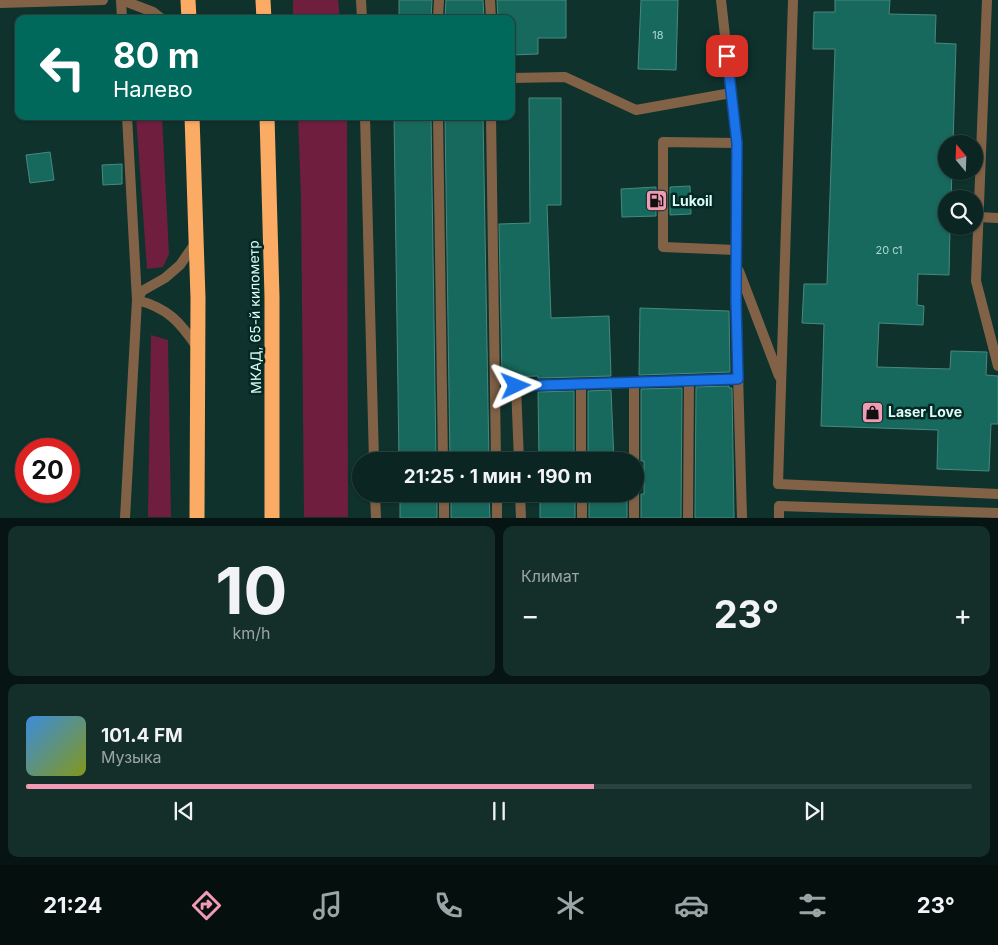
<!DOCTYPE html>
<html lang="ru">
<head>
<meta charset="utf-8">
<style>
  :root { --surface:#0b2622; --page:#142e2a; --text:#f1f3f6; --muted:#9aa5a5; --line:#2b4340; --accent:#f19ab3 }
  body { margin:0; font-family:Inter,sans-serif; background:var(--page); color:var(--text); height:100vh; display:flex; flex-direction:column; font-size:19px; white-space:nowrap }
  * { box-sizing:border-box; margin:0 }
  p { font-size:16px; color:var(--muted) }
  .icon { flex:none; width:28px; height:28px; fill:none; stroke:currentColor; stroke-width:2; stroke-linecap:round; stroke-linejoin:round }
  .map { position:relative; height:518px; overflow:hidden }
  .details { display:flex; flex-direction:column; gap:8px; padding:8px; background:#061513; flex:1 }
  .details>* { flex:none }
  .guide { position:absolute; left:15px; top:15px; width:500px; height:105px; border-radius:10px; box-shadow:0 1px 4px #0004,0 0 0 1px var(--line); background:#00695c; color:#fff; overflow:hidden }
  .needle { width:32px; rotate:341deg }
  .tools { position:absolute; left:938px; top:135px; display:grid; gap:10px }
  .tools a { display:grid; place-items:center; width:45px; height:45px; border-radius:50%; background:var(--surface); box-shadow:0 1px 4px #0004,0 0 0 1px var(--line); font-size:25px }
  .speed { position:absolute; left:15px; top:438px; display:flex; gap:10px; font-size:25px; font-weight:700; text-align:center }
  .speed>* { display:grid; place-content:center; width:65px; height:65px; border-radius:50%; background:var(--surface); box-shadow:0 1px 4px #0004,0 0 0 1px var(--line); line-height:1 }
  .speed .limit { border:8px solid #d22; background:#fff; color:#111 }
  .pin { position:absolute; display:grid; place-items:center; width:42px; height:42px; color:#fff; margin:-21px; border-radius:10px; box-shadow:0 2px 8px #0006 }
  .me { position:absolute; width:55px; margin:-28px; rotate:88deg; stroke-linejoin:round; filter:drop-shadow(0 0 4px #0008) }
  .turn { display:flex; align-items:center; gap:18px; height:105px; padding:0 15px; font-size:22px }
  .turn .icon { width:65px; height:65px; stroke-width:2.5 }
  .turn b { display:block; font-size:35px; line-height:42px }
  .big { font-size:38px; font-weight:700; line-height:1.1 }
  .details .card { flex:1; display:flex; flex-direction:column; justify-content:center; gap:8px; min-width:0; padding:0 18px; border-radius:10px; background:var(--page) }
  .details .dial { align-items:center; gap:0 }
  .dial b { font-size:65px; line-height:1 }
  .song { display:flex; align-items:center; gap:15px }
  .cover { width:60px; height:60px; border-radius:8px; background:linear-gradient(135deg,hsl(210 70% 55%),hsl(70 70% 35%)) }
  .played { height:5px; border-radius:2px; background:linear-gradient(90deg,var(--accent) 60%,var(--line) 60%) }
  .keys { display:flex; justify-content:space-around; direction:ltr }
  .heat { display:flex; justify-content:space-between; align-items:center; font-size:28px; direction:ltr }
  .details .tiles { flex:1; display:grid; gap:8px; grid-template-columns:1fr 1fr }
  .card:last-child { grid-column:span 2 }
  .trip { position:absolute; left:352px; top:452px; width:292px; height:50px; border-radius:25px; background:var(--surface); box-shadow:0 1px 4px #0004,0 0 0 1px var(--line); font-weight:700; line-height:50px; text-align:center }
  .tabs { display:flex; height:80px; justify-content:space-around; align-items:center; background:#040f0e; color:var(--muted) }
  .tabs .icon { width:35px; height:35px }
  .tabs .active { color:var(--accent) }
  .tabs b { font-size:22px; color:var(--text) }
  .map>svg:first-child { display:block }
  .green { fill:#6f1e3e }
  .building { fill:#18695d; stroke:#48897e }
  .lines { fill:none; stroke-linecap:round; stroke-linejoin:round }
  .lane { stroke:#826247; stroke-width:10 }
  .highway { stroke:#fbab64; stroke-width:15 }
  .route-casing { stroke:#114b97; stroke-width:12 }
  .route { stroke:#1a73e8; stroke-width:9 }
  .labels { text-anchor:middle; stroke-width:5; stroke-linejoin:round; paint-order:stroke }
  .number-label { font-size:11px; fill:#abd7cf }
  .poi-label { font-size:14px; font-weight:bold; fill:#dcfcf5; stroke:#042823; text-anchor:start }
  .street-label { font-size:14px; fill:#dcfcf5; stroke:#042823 }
</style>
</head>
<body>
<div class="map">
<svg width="998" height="518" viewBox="0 0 998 518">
  <rect width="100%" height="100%" fill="#0f322d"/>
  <g class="green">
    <path d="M 293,0 L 338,0 L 340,19 L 293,19 Z"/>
    <path d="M 136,116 L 162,116 L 169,254 L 163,267 L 147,269 Z"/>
    <path d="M 298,116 L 347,116 L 348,517 L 304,517 L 301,198 Z"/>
    <path d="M 151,335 L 168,340 L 171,517 L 148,517 Z"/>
  </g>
  <g class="building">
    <path d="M 399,0 L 432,0 L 431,19 L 399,19 Z"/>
    <path d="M 446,0 L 483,0 L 484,19 L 445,19 Z"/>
    <path d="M 497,0 L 566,0 L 566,38 L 538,38 L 538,54 L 511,55 L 511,19 L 498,19 Z"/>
    <path d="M 641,0 L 678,0 L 676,70 L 638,69 Z"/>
    <path d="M 835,0 L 890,0 L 889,14 L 936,15 L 935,43 L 956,44 L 953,144 L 946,144 L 946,171 L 952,171 L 951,199 L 946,199 L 946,226 L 950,226 L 949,275 L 918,274 L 917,305 L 924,306 L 923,325 L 879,323 L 877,367 L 950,369 L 951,351 L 987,352 L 986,375 L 998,376 L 998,424 L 991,424 L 989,471 L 937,469 L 938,430 L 821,426 L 824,324 L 802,323 L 804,284 L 827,284 L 835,49 L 813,49 L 814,12 L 835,12 Z"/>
    <path d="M 529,98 L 561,98 L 561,205 L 547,205 L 551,318 L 609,316 L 611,376 L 538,378 L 538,376 L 502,377 L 499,224 L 530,223 Z"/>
    <path d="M 394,116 L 431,116 L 436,461 L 399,461 Z"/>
    <path d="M 445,116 L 483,116 L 489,461 L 450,461 Z"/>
    <path d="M 50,152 L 54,180 L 30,183 L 26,155 Z"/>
    <path d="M 122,164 L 122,184 L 103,185 L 102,165 Z"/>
    <path d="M 690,186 L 691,214 L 670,215 L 670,187 Z"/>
    <path d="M 656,187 L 656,216 L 622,217 L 621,189 Z"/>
    <path d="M 640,308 L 729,311 L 730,372 L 639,375 Z"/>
    <path d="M 729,386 L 729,388 L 732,388 L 734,518 L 695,518 L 696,387 Z"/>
    <path d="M 682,388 L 681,518 L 641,518 L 641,494 L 644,494 L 644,461 L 641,461 L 641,389 Z"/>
    <path d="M 611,390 L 614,461 L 588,461 L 588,391 Z"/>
    <path d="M 574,391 L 574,461 L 539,461 L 538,392 Z"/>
    <rect x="400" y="494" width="37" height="24"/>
    <path d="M 451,494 L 489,494 L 490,518 L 451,518 Z"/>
    <rect x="540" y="494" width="35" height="24"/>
    <rect x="589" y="494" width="38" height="24"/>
  </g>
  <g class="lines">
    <g class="lane">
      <path d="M 121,0 L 122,19"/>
      <path d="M 122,0 L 153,12 L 162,19"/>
      <path d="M 361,0 L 362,19"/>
      <path d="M 490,0 L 491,19"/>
      <path d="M 721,0 L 737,143 L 736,300 L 742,518"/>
      <path d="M 793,0 L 778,484 L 998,494"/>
      <path d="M 987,0 L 976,281 L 998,366"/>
      <path d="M 0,3 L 103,0"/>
      <path d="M 438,19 L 439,0"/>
      <path d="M 511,78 L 565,77 L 636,110 L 731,93"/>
      <path d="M 365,116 L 374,461"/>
      <path d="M 438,116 L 443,461"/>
      <path d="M 491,116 L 496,461"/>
      <path d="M 978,217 L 998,218"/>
      <path d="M 196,242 L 180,265 L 165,278 L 142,291 L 137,300 C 168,308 180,322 197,347"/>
      <path d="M 736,250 L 663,247 L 663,142 L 737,143"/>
      <path d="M 739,271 L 779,376"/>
      <path d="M 634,382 L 634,461"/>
      <path d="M 581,384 L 581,461"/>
      <path d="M 519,461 L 516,386 L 738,379"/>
      <path d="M 375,494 L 376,518"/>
      <path d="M 444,494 L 444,518"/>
      <path d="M 497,494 L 497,518"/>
      <path d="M 520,494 L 521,518"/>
      <path d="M 582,494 L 582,518"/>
      <path d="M 634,494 L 634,518"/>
      <path d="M 125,518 L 137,300 L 127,116"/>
      <path d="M 688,518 L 689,380"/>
      <path d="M 779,518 L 779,506 L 998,513"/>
    </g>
    <g class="highway">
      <path d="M 188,0 L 189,19"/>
      <path d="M 263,0 L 264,19"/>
      <path d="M 192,116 L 198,298 L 197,518"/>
      <path d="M 267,116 L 272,297 L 272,518"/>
    </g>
  </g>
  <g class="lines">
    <defs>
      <path id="route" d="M 516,386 L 738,379 L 736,300 L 737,143 L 727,56"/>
    </defs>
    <use href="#route" class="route-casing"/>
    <use href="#route" class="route"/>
  </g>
  <defs>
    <symbol id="fuel-square" viewBox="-11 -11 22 22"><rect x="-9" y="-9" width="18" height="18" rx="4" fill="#f19ab3" stroke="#042823"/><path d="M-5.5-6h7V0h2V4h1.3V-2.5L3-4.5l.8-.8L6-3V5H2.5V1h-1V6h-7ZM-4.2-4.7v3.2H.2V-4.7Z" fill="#111"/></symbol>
    <symbol id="shop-square" viewBox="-11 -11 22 22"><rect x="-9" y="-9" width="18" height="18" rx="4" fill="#f19ab3" stroke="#042823"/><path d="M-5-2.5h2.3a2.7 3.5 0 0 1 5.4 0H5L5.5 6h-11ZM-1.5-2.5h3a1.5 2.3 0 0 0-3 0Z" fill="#111"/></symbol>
  </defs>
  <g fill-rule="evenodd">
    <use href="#fuel-square" x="644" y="188" width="25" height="25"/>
    <use href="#shop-square" x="860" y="400" width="25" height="25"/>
  </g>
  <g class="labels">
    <g class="number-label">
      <text x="658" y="39">18</text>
      <text x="889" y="254">20 с1</text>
    </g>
    <g class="poi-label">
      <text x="672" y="206">Lukoil</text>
      <text x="888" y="417">Laser Love</text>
    </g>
    <g class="street-label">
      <text transform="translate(255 317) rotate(-91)" y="5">МКАД, 65-й километр</text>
    </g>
  </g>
</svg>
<div class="tools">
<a><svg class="needle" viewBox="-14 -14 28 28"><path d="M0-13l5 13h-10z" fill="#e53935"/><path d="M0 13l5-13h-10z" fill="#9aa5a5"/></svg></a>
<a><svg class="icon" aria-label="search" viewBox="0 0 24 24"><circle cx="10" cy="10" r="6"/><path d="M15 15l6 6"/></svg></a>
</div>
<div class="speed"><div class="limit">20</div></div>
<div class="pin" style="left:727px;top:56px;background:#d93025"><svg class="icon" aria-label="arrive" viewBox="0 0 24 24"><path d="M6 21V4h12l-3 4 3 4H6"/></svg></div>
<svg class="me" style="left:516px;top:386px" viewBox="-20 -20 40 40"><path d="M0-17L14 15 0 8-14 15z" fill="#1a73e8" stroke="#fff" stroke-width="4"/></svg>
<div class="trip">21:25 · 1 мин · 190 m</div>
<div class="guide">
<div class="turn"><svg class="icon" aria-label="left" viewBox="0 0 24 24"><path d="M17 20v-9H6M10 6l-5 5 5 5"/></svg><div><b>80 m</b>Налево</div></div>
</div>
</div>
<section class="details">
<div class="tiles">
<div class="card dial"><b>10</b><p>km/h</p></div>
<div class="card"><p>Климат</p>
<div class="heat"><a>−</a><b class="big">23°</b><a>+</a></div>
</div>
<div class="card">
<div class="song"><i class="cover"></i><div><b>101.4 FM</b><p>Музыка</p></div></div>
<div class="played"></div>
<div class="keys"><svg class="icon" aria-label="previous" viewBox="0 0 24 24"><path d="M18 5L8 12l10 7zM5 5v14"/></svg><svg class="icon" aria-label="pause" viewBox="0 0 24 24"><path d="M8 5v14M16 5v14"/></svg><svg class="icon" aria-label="next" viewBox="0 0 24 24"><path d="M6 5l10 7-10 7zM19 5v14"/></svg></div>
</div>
</div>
</section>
<nav class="tabs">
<b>21:24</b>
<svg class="icon active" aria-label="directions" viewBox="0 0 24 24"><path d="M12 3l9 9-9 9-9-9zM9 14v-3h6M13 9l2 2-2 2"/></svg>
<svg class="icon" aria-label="music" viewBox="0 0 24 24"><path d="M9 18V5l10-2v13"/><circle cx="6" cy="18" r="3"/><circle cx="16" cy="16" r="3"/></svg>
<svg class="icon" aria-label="phone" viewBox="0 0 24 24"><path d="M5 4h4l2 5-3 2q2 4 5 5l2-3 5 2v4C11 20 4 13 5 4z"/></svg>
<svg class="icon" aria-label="climate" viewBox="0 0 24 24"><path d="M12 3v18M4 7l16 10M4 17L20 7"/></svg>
<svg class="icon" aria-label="car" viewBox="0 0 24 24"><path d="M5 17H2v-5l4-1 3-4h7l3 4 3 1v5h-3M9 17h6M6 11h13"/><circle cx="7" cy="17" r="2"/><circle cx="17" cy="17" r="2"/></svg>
<svg class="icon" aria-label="filters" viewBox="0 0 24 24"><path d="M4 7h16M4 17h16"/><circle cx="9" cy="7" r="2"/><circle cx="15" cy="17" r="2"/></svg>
<b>23°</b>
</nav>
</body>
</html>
